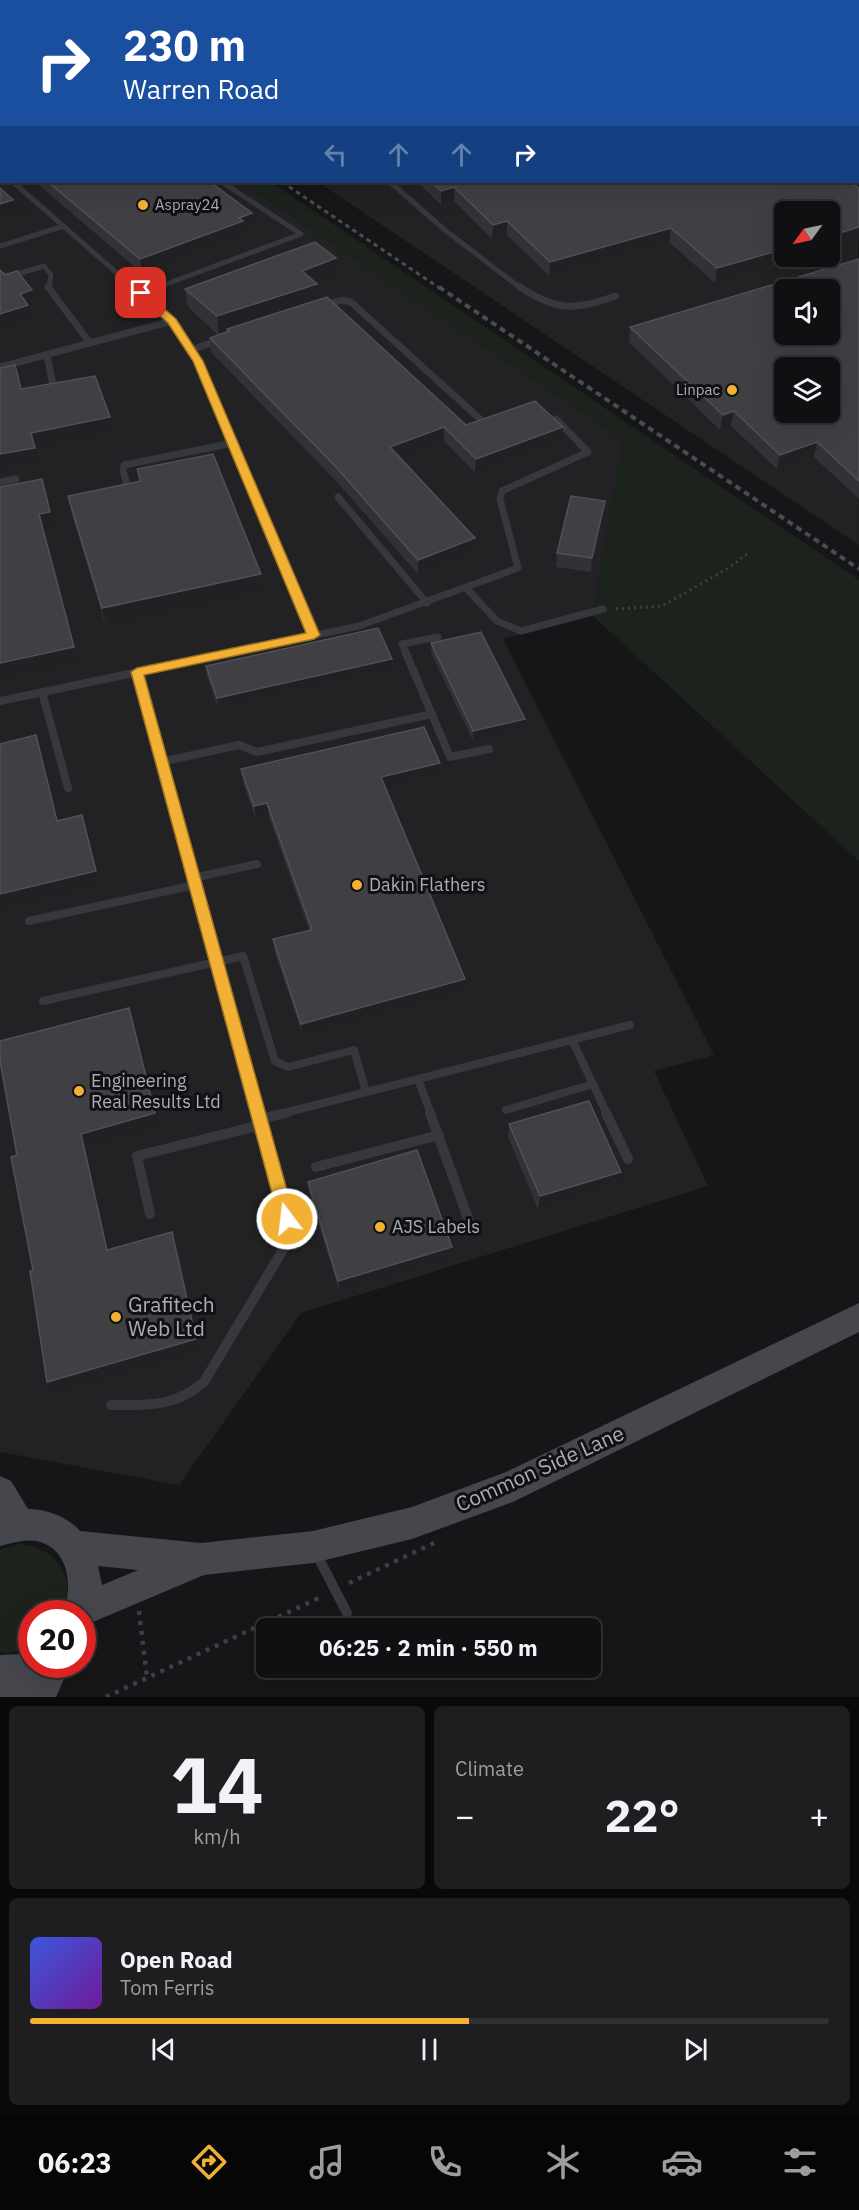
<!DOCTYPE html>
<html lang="en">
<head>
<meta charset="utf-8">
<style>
  :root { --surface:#101012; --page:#1e1e20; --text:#f1f3f6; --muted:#9c9d9f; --line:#303032; --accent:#f2b134 }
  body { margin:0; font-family:"IBM Plex Sans",sans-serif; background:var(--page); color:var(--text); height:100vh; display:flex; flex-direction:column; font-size:22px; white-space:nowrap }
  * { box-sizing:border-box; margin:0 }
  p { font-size:20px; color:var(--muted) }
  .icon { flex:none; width:33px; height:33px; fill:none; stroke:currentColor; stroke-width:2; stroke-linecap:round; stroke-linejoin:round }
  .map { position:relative; height:1697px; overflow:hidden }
  .panel { display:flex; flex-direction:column; gap:9px; padding:9px; background:#09090a; flex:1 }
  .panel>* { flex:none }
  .banner { position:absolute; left:0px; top:0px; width:860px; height:183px; box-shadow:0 6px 24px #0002,0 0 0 2px var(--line); background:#1a4fa0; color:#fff; overflow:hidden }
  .needle { width:39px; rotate:237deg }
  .fabs { position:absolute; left:774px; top:201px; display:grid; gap:12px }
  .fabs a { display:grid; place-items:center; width:66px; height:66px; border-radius:9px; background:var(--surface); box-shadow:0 6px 24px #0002,0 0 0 2px var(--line); font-size:30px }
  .speed { position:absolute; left:18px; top:1600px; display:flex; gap:12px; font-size:30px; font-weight:700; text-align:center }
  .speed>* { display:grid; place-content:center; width:78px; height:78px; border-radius:50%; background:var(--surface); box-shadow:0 6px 24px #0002,0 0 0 2px var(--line); line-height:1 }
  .speed .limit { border:9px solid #d22; background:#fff; color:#111 }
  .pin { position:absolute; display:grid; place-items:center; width:51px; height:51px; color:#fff; margin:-26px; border-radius:12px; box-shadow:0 3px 9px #0006 }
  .me { position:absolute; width:66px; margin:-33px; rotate:345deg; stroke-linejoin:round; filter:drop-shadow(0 0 4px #0008) }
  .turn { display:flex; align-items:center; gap:21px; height:126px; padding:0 24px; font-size:27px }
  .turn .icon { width:78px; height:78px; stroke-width:2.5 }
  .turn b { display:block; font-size:42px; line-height:51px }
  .lanes { display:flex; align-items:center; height:57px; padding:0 24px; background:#0003; justify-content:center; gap:30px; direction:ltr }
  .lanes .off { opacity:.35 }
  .big { font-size:45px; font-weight:800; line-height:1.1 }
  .panel .tile { flex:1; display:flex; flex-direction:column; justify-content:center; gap:9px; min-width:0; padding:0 21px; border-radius:9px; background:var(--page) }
  .panel .dial { align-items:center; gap:0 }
  .dial b { font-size:78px; line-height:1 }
  .song { display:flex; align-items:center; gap:18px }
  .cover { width:72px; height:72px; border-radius:9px; background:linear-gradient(135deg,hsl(230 70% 55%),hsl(280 70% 35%)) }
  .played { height:6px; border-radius:3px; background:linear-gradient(90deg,var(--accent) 55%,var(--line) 55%) }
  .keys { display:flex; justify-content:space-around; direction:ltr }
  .heat { display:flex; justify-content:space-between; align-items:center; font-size:33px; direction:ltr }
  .panel .tiles { flex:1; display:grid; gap:9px; grid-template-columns:1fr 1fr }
  .tile:last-child { grid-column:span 2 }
  .trip { position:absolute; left:256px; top:1618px; width:345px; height:60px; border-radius:9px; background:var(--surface); box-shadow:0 6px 24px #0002,0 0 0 2px var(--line); font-weight:800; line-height:60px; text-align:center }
  .tabs { display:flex; height:96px; justify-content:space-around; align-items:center; background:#060607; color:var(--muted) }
  .tabs .icon { width:42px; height:42px }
  .tabs .current { color:var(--accent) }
  .tabs b { font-size:27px; color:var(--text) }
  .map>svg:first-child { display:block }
  .built { fill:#222225; fill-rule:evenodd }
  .green { fill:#1c231d }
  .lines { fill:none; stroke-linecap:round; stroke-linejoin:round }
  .path-far1 { stroke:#3d3f44; stroke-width:3; stroke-dasharray:2 4; stroke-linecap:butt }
  .path { stroke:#3d3f44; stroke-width:4.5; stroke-dasharray:4 6; stroke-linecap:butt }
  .lane-far3 { stroke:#37383d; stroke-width:5 }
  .lane-far2 { stroke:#37383d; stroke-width:7 }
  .lane-far1 { stroke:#37383d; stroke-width:8 }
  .lane { stroke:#37383d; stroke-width:10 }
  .street { fill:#37383d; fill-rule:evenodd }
  .secondary { fill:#45474d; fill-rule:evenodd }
  .primary { fill:#53555c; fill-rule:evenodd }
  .rail-far1 { stroke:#4a4c52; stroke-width:3; stroke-dasharray:4.5 4; stroke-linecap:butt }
  .rail { stroke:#4a4c52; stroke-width:4; stroke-dasharray:6 4.5; stroke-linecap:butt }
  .wall { fill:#323236 }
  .shaded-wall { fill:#212124 }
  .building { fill:#3f3f44; stroke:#4f5156; stroke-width:1.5; fill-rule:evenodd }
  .route { fill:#f2b134; stroke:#9d7322; stroke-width:1.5 }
  .poi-dot { fill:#f2b134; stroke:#111113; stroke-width:2 }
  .labels { text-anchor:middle; stroke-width:6; stroke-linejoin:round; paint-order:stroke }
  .far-poi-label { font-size:15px; fill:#a8adb8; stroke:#111113; text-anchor:start }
  .poi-label { font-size:18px; fill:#a8adb8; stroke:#111113; text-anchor:start }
  .near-poi-label { font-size:21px; fill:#a8adb8; stroke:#111113; text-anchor:start }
  .near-street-label { font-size:21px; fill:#a8adb8; stroke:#111113 }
</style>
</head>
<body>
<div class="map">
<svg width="859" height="1697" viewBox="0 0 859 1697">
  <rect width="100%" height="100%" fill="#161618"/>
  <g class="built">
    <path d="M 256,0 L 670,0 L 672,2 L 246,2 Z"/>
    <path d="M 0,34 L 2,182 L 241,182 L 623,440 L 593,616 L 503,639 L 714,1055 L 654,1071 L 708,1186 L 301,1313 L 179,1485 L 0,1452 Z"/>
    <path d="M 858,133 L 859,545 L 318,182 L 858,182 ZM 784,212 L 830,212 L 830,256 L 784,256 ZM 784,290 L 830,290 L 830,334 L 784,334 ZM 784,368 L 830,368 L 830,412 L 784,412 Z"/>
  </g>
  <g class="green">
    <path d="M 241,182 L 271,182 L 859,580 L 859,861 L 593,616 L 623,440 Z"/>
    <path d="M 19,1544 C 56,1547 79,1578 62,1614 L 32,1614 L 31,1647 L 10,1653 L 0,1652 L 0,1550 Z"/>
  </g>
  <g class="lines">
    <path class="path-far1" d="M 616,609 L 662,606 L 727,569 L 747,554"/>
    <g class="path">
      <path d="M 349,1583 L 434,1543"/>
      <path d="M 139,1611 L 147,1678"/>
      <path d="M 106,1697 L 323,1596"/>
    </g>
    <g class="lane-far3">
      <path d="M 574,0 L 576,2"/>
      <path d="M 610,0 L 612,2"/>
      <path d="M 670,2 L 678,0"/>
      <path d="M 0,160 L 2,162"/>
      <path d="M 13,182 L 135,289"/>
      <path d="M 390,182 L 446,231 L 522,289"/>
      <path d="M 0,246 L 64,226"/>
      <path d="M 0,274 L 11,276 L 44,266 L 51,275 L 49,289"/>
      <path d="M 153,289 L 301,234 L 222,182"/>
    </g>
    <g class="lane-far2">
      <path d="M 48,287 L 90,343"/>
      <path d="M 133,287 L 172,321 L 198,361 L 314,635"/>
      <path d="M 520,287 C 558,312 574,310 616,296"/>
      <path d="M 141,293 L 157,287"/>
      <path d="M 322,306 L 342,300 L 351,302 L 480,419"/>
      <path d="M 191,350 L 219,340"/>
      <path d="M 47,355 L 53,386"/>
      <path d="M 0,367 L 172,321"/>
      <path d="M 0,482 L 16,479"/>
      <path d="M 126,492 L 129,490 L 123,471 L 124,465 L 233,443"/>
      <path d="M 338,497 L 427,603"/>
      <path d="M 466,588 L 497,621 L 521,631 L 603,609"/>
      <path d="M 230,653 L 359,626 L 518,568 L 500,499 L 502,491 L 588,452 L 556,419"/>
      <path d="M 406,653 L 402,644 L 438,637"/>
    </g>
    <g class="lane-far1">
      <path d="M 405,651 L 450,757 L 489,749"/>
      <path d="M 137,672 L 258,1114"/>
      <path d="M 42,692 L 68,788"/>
      <path d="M 0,701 L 238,651"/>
      <path d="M 161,762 L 239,745 L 257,752 L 432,714"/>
      <path d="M 193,878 L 257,864"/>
      <path d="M 29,921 L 195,885"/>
      <path d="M 43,1001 L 243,956 L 275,1061 L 288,1067 L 354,1050 L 366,1092"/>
      <path d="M 572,1040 L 607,1114"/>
      <path d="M 418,1079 L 431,1114"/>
      <path d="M 506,1110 L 593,1084"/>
      <path d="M 280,1114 L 630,1025"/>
    </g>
    <g class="lane">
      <path d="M 430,1113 L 469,1221"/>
      <path d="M 606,1113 L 628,1159"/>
      <path d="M 260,1119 L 286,1113"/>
      <path d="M 316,1167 L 439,1135"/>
      <path d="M 150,1214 L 137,1156 L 261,1125"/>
      <path d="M 111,1405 C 147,1405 176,1407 204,1382 L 287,1243 L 289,1229 L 257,1113"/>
      <path d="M 316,1553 L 347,1613"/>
    </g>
    <rect class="street" x="858" y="35" width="1" height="7"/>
    <g class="secondary">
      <path d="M 859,1303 L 859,1332 L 513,1502 L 412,1539 L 313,1563 L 204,1575 L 93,1622 L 92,1626 L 82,1630 L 82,1614 L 63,1614 C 72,1590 71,1554 43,1543 C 30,1537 12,1543 0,1546 L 0,1476 L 11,1481 L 28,1509 C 47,1509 68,1517 80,1531 L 201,1543 L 313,1531 L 412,1507 L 506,1472 ZM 98,1566 L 138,1570 L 102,1585 Z"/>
      <path d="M 32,1649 L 32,1665 L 70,1665 L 56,1697 L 0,1697 L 0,1655 L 20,1654 Z"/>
    </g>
    <g class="primary">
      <path d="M 689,0 L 705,0 L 706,2 L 690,2 Z"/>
      <path d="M 858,108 L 859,109 L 859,119 L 858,118 Z"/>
    </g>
    <g class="rail-far1">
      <path d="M 21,0 L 23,2"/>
      <path d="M 282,182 L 441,289"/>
    </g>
    <path class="rail" d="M 439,287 L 859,569"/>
  </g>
  <g class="wall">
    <path d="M 35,182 L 210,182 L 253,227 L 244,231 L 244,235 L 142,273 Z"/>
    <path d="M 418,182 L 850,182 L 859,188 L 859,240 L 830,249 L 830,212 L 784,256 L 804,256 L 715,283 L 669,242 L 549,276 L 507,235 L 492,239 L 454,201 L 441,205 Z"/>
    <path d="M 859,259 L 859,499 L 814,457 L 777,469 L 731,426 L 720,430 L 629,342 L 630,327 Z"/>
    <path d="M 337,277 L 317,284 L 318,300 L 466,425 L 562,442 L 475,473 L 444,441 L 400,458 L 475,553 L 418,574 L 336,481 L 211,352 L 210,338 L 218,335 L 188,307 L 185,289 Z"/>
    <path d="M 137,469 L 261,574 L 263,593 L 106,627 L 72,515 L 68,496 L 139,482 Z"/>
    <path d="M 605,501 L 604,516 L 591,572 L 556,567 L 557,553 Z"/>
    <path d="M 431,643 L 525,729 L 473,741 L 431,653 Z"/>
    <path d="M 206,666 L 392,669 L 218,708 L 207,676 Z"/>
    <path d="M 241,769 L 440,776 L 386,789 L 465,979 L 465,992 L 303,1036 L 275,953 L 273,939 L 309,930 L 269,817 L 256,820 L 243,782 Z"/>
    <path d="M 509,1124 L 619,1184 L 538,1209 L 508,1137 Z"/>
    <path d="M 308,1182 L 451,1259 L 340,1293 L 309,1194 Z"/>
  </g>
  <g class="shaded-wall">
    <path d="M 454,187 L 454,201 L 441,205 L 441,191 Z"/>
    <path d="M 13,200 L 16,214 L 0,220 L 0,204 Z"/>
    <path d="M 252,213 L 253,227 L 244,231 L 244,235 L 142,273 L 140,259 Z"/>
    <path d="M 507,221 L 507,235 L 492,239 L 493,225 Z"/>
    <path d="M 859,227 L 859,240 L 830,249 L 830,236 Z"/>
    <path d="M 671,228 L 669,242 L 549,276 L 550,262 Z"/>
    <path d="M 784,249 L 784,256 L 804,256 L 715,283 L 717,268 Z"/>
    <path d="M 336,258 L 337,277 L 316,285 L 317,284 L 318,303 L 227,329 L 227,332 L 219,335 L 217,316 L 302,271 Z"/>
    <path d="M 32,290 L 35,305 L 29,307 L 31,320 L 0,329 L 0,314 L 20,294 Z"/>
    <path d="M 734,411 L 731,426 L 720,430 L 723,415 Z"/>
    <path d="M 110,417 L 112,432 L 34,447 L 31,433 Z"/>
    <path d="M 444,427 L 444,441 L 390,462 L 390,447 Z"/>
    <path d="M 563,427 L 562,442 L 475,473 L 476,459 Z"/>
    <path d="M 817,442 L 814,457 L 777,469 L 780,455 Z"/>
    <path d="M 35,448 L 38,463 L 0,469 L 0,454 Z"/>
    <path d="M 605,501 L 604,516 L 591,572 L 592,558 Z"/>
    <path d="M 50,512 L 53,528 L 42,530 L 39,514 Z"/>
    <path d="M 475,538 L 475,553 L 418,574 L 418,560 Z"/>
    <path d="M 261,574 L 263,593 L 106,627 L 102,608 Z"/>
    <path d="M 74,647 L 77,663 L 0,679 L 0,663 Z"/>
    <path d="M 392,659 L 392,669 L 218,708 L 217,698 Z"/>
    <path d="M 525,719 L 525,729 L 473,741 L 473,731 Z"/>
    <path d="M 440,763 L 440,776 L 381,790 L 381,777 Z"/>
    <path d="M 267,803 L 269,817 L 256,820 L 254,806 Z"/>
    <path d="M 96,871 L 99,885 L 0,909 L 0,894 Z"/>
    <path d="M 465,979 L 465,992 L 303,1036 L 301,1024 Z"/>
    <path d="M 155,1113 L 159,1126 L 86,1147 L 111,1262 L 107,1250 L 81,1134 Z"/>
    <path d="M 621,1172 L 619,1184 L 538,1209 L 540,1196 Z"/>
    <path d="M 172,1232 L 199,1351 L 53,1393 L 47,1382 Z"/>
    <path d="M 452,1247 L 451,1259 L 340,1293 L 338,1281 Z"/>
  </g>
  <g class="building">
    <path d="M 48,182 L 210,182 L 252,213 L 239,218 L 243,221 L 140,259 Z"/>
    <path d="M 432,182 L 850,182 L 859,188 L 859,227 L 830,236 L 830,212 L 784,212 L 784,249 L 717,268 L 671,228 L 550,262 L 507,221 L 493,225 L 454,187 L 441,191 Z"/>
    <path d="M 0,188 L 13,200 L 0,204 Z"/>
    <path d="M 315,242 L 336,258 L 302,271 L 317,284 L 217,316 L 185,289 Z"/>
    <path d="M 859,259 L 859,481 L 817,442 L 780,455 L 734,411 L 723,415 L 630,327 ZM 784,290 L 830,290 L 830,334 L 784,334 ZM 784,368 L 830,368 L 830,412 L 784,412 Z"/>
    <path d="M 0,270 L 5,275 L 17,271 L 32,290 L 20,294 L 28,305 L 0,314 Z"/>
    <path d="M 327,297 L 466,425 L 535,401 L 563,427 L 476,459 L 444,427 L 390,447 L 475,538 L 418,560 L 335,466 L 210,338 L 229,331 L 227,329 Z"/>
    <path d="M 15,365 L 21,389 L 95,376 L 110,417 L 31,433 L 35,448 L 0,454 L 0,368 Z"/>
    <path d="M 213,454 L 261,574 L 102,608 L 68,496 L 141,481 L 137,469 Z"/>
    <path d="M 42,479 L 50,512 L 39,514 L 74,647 L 0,663 L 0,487 Z"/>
    <path d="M 571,496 L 605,501 L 592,558 L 557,553 Z"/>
    <path d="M 378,628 L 392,659 L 217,698 L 206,666 Z"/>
    <path d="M 481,632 L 525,719 L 473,731 L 431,643 Z"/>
    <path d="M 424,727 L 440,763 L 381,777 L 465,979 L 301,1024 L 273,939 L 312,930 L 267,803 L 254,806 L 241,769 Z"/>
    <path d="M 36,735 L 57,821 L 82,815 L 96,871 L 0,894 L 0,744 Z"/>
    <path d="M 129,1008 L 155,1113 L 81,1134 L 107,1250 L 172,1232 L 196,1339 L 47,1382 L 30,1271 L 33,1270 L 11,1157 L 17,1155 L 0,1061 L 0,1041 Z"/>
    <path d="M 589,1101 L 621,1172 L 540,1196 L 509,1124 Z"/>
    <path d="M 417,1150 L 452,1247 L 338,1281 L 308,1182 Z"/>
  </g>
  <path class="route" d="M 137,291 L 144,291 L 176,319 L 203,361 L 320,635 L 314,639 L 144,675 L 295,1219 L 293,1224 L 287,1226 L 281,1224 L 279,1219 L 131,672 L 137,668 L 306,633 L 193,361 L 168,323 L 137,295 Z"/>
  <g class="poi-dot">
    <circle cx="143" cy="205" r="6"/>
    <circle cx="732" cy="390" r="6"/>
    <circle cx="357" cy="885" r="6"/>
    <circle cx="79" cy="1091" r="6"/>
    <circle cx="380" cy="1227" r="6"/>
    <circle cx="116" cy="1317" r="6"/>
  </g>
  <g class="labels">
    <g class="far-poi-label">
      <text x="155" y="210">Aspray24</text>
      <text x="720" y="395" text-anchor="end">Linpac</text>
    </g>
    <g class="poi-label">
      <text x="369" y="891">Dakin Flathers</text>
      <text x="91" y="1087">Engineering<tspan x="91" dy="21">Real Results Ltd</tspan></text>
      <text x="392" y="1233">AJS Labels</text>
    </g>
    <g class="near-poi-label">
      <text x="128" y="1312">Grafitech<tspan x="128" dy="24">Web Ltd</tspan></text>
    </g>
    <g class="near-street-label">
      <text transform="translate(540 1469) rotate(-24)" y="7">Common Side Lane</text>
    </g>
  </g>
</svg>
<div class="fabs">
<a><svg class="needle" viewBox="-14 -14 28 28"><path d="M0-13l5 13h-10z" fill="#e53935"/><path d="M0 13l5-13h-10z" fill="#9c9d9f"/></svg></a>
<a><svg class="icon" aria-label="sound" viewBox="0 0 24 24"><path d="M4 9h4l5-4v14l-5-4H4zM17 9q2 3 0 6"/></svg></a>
<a><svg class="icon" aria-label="layers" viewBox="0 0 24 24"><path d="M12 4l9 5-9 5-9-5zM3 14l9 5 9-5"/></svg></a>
</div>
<div class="speed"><div class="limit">20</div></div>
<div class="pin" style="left:141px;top:293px;background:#d93025"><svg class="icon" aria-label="arrive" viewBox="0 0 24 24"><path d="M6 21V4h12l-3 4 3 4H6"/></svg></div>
<svg class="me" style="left:287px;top:1219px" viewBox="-20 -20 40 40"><circle r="17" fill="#f2b134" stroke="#fff" stroke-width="3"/><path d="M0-11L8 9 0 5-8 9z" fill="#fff"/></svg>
<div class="trip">06:25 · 2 min · 550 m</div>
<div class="banner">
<div class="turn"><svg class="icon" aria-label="right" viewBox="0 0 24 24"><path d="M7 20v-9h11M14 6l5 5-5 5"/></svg><div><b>230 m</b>Warren Road</div></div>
<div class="lanes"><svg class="icon off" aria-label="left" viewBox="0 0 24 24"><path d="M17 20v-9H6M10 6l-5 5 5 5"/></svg><svg class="icon off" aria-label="ahead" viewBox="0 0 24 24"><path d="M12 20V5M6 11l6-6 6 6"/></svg><svg class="icon off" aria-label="ahead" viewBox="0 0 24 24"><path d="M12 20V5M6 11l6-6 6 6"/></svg><svg class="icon" aria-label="right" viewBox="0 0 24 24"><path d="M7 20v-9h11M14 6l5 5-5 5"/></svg></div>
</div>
</div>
<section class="panel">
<div class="tiles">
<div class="tile dial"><b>14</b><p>km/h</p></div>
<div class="tile"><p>Climate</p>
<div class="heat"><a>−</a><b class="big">22°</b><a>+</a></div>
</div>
<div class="tile">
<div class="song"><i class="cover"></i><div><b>Open Road</b><p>Tom Ferris</p></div></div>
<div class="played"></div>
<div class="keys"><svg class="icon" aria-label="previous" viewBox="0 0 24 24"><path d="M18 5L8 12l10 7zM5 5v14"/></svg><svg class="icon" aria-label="pause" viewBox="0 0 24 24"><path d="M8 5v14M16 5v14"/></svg><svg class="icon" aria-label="next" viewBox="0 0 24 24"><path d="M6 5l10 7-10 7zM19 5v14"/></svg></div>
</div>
</div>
</section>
<nav class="tabs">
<b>06:23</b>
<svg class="icon current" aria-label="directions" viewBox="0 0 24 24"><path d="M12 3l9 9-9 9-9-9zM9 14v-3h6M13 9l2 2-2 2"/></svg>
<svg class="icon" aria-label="music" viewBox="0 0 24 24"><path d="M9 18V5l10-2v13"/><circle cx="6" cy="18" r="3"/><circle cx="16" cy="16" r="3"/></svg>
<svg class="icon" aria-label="phone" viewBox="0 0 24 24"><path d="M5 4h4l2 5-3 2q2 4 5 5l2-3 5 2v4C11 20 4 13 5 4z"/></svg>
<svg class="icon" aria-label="climate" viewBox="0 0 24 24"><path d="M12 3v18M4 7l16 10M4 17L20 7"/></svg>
<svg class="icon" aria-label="car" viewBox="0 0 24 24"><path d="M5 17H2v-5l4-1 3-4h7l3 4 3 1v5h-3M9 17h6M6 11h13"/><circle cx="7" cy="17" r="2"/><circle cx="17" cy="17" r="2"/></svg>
<svg class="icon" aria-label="filters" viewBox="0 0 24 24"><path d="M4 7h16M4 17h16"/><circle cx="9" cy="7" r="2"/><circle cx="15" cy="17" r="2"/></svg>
</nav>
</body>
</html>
